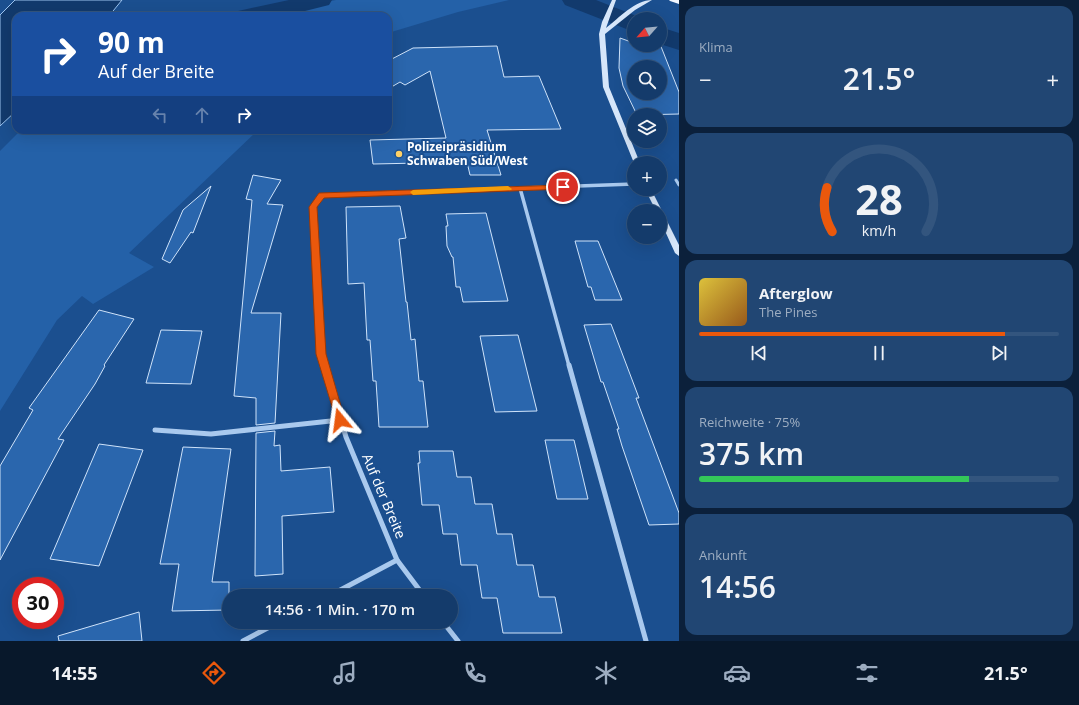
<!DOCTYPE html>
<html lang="de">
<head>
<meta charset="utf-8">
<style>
  :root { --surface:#143b6b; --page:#214673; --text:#f1f3f6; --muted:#9dadc1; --line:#33557e; --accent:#ea580c }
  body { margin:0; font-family:"Open Sans",sans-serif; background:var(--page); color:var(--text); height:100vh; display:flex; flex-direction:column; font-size:15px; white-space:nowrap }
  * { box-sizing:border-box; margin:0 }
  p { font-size:13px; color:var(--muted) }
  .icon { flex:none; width:22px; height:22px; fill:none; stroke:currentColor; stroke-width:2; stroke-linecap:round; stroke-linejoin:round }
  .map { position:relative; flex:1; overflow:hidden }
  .side { display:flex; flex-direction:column; gap:6px; padding:6px; background:#0b203b; width:400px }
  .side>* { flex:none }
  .guide { position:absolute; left:12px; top:12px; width:380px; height:122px; border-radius:12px; box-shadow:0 4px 16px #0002,0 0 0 1px var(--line); background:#1a4fa0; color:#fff; overflow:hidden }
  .needle { width:26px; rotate:243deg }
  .controls { position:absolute; left:627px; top:12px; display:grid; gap:8px }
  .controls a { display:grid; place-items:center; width:40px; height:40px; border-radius:50%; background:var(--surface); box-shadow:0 4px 16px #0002,0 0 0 1px var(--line); font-size:20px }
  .speed { position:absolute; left:12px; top:577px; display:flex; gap:8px; font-size:20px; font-weight:700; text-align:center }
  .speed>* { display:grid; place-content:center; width:52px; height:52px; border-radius:50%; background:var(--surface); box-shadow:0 4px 16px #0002,0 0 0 1px var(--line); line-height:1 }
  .speed .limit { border:6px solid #d22; background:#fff; color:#111 }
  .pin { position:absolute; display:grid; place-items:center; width:34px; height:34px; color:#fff; margin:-17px; border:2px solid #fff; border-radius:50%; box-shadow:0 1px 4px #0007 }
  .me { position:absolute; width:44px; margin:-22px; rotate:344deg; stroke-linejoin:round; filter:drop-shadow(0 0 3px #0008) }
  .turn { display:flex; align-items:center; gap:14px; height:84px; padding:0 20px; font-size:18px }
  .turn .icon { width:52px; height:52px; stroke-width:2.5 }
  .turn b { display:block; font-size:28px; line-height:34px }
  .lanes { display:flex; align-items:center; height:38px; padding:0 20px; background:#0003; justify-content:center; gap:20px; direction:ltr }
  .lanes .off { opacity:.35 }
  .big { font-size:30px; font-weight:600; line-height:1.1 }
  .side .widget { flex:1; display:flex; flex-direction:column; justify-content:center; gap:6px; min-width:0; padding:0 14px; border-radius:12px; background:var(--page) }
  .side .dial { align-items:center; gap:0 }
  .dial svg { height:104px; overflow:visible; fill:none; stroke:var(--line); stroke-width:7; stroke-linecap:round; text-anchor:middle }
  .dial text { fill:var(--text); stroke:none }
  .song { display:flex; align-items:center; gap:12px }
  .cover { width:48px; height:48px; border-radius:6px; background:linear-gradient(135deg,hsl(50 70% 55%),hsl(30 70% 35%)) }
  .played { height:4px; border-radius:2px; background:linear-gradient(90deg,var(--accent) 85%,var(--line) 85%) }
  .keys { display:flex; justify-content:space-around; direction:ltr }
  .heat { display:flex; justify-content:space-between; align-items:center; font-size:22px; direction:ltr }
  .charge { height:6px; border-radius:3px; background:linear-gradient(90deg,#34c759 75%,var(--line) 0) }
  .trip { position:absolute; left:222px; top:589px; width:236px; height:40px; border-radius:20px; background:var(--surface); box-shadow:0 4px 16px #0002,0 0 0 1px var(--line); font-weight:600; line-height:40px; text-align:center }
  .menu { display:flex; height:64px; justify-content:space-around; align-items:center; background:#08182b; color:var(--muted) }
  .menu .icon { width:28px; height:28px }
  .menu .current { color:var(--accent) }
  .menu b { font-size:18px; color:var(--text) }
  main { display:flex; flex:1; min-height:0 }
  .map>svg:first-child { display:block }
  .green { fill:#2461a8 }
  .water { fill:#123a6d; stroke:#9cc4f0 }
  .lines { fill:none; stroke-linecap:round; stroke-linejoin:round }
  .river { fill:#123a6d; fill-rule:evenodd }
  .building { fill:#2a66ad; stroke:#cfe3fa; fill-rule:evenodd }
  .lane { stroke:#a9c9ee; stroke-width:3 }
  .street-far1 { stroke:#a9c9ee; stroke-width:3.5 }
  .street { stroke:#a9c9ee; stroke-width:5 }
  .secondary { fill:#d6e6fa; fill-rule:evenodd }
  .primary { fill:#f0f6ff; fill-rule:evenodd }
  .route { fill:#ea580c; stroke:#983908 }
  .slow { fill:#f59e0b }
  .poi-dot { fill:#ffd166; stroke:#1b4f8f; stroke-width:1.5 }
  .labels { text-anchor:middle; stroke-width:4; stroke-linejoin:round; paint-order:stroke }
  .far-poi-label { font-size:12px; font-weight:bold; fill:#fff; stroke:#1b4f8f; text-anchor:start }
  .street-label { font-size:14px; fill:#fff; stroke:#1b4f8f }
</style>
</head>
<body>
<main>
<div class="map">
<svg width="679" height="641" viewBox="0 0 679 641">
  <rect width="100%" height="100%" fill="#1b4f8f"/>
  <g class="green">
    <path d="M 336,0 L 509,0 L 458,12 L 388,33 L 388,16 L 267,16 Z"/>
    <path d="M 21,130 L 258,130 L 129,253 L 154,267 L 93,304 L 82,296 L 57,320 L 0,411 L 0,151 Z"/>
  </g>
  <path class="water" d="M 15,0 L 122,0 L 109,16 L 16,16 L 16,111 L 0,126 L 0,15 Z"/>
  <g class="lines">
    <g class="river">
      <path d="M 289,0 L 332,0 L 329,5 L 285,16 L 234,16 L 238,11 Z"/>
      <path d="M 562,0 L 596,0 L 644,19 L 634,19 L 634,32 L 565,5 Z"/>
      <path d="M 660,27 L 679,33 L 679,50 L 660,44 Z"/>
    </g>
  </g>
  <g class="building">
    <path d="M 620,38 L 634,43 L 634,45 L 660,44 L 679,92 L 679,114 L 637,115 L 623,86 L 619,68 ZM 634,67 L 660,67 L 660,93 L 634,93 Z"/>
    <path d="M 497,46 L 504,77 L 539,76 L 561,129 L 487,130 L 501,175 L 470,175 L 467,162 L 373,164 L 370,140 L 446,138 L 430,71 L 405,85 L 400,82 L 388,89 L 388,61 L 413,48 Z"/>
    <path d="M 253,175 L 281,180 L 267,204 L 283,205 L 251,313 L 281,313 L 275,423 L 256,425 L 256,398 L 234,396 L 252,200 L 246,199 Z"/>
    <path d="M 211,186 L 193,233 L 191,232 L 170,263 L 162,259 L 183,210 Z"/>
    <path d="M 400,206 L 406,238 L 399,239 L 406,302 L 407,302 L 411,340 L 415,339 L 419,381 L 423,381 L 428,427 L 379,427 L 376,381 L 373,381 L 370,340 L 367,340 L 364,283 L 348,284 L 346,207 Z"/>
    <path d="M 486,213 L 508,301 L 463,302 L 460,287 L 456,287 L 453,257 L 452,257 L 447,246 L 446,226 L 448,226 L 446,214 Z"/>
    <path d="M 575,241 L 598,241 L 622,300 L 595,300 L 591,287 L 588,287 Z"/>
    <path d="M 99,310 L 134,319 L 104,365 L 105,366 L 95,384 L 58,439 L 64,440 L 0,560 L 0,466 L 33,410 L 29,408 Z"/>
    <path d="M 611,324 L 639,398 L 636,398 L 679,513 L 679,524 L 649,525 L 622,446 L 617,429 L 619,429 L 603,382 L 601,382 L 584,325 Z"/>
    <path d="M 161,330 L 202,331 L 191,384 L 146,383 Z"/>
    <path d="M 518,335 L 537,411 L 495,412 L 480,336 Z"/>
    <path d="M 275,431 L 274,446 L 280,445 L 281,471 L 330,467 L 334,512 L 282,516 L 283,574 L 255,576 L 256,433 Z"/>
    <path d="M 545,440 L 574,440 L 588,499 L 557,499 Z"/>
    <path d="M 99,444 L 143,450 L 99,566 L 50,559 Z"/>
    <path d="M 183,447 L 231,449 L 212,582 L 229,582 L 229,610 L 172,611 L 179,564 L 160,564 Z"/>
    <path d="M 419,451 L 453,451 L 457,477 L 471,477 L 475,504 L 492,504 L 497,534 L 512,534 L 517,565 L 533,565 L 539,597 L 555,597 L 562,633 L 503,633 L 497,598 L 482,598 L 477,565 L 461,565 L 457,534 L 443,534 L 439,505 L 422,505 L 418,463 L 420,463 Z"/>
    <path d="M 139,612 L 142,641 L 59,641 L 58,636 Z"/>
  </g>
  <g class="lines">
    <path class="lane" d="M 676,180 L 679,185"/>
    <g class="street-far1">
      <path d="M 520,188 L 569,366"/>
      <path d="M 325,366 L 321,354 L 313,207 L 322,195 L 634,184"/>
    </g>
    <g class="street">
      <path d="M 324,365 L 346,437 L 397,560 L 424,596"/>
      <path d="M 569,365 L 646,641"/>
      <path d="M 155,430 L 211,434 L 340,420"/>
      <path d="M 329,596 L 397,560"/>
      <path d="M 443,622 L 458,641"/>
      <path d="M 243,641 L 279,622"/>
    </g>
    <g class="secondary">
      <path d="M 612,0 L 616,0 L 606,28 C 619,18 635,0 652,0 L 635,10 L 605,34 L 609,87 L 640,163 L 634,163 L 603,87 L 599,34 L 602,22 Z"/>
      <path d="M 645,189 L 651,189 L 679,245 L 679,256 L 675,253 L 660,220 L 660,211 L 656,211 Z"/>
    </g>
    <path class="primary" d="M 669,0 L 679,0 L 679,4 L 670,1 Z"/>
  </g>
  <path class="route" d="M 563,185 L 566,185 L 566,189 L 324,198 L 317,207 L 326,354 L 345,420 L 344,423 L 340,425 L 337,423 L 316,354 L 309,207 L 319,193 Z"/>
  <path class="slow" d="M 508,186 L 512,189 L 511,190 L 413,195 L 410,192 L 413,190 Z"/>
  <circle class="poi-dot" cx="399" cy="154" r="4"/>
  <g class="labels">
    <g class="far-poi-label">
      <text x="407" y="151">Polizeipräsidium<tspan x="407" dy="14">Schwaben Süd/West</tspan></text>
    </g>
    <g class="street-label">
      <text transform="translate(384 496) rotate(67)" y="5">Auf der Breite</text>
    </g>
  </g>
</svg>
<div class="controls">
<a><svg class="needle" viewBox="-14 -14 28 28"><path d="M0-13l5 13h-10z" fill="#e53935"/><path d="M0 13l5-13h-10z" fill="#9dadc1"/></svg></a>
<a><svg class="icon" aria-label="search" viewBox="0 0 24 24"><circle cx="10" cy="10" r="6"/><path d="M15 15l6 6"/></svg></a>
<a><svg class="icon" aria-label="layers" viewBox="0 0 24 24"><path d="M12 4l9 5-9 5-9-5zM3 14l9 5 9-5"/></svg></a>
<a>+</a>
<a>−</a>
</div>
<div class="speed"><div class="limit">30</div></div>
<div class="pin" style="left:563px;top:187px;background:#d93025"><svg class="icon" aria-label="arrive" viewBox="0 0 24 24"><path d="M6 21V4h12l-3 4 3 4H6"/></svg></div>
<svg class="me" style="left:340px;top:420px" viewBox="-20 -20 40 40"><path d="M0-17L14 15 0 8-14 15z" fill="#ea580c" stroke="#fff" stroke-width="4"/></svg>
<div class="trip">14:56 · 1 Min. · 170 m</div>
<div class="guide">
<div class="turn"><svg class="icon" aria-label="right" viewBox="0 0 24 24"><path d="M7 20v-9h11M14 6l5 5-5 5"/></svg><div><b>90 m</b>Auf der Breite</div></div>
<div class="lanes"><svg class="icon off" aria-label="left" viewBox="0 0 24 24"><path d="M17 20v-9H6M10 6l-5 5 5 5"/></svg><svg class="icon off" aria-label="ahead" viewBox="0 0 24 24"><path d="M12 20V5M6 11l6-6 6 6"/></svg><svg class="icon" aria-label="right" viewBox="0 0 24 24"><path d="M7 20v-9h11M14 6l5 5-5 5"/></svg></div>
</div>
</div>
<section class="side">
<div class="widget"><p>Klima</p>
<div class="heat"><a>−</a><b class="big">21.5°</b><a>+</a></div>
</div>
<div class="widget dial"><svg viewBox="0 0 100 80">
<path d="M14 69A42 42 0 1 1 86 69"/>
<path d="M14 69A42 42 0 0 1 10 35" stroke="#ea580c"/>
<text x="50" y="56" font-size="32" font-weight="700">28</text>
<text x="50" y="72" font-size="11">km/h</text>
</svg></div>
<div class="widget">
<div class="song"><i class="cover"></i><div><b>Afterglow</b><p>The Pines</p></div></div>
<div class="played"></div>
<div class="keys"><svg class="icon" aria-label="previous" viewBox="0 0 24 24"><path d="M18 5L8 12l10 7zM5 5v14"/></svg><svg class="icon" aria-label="pause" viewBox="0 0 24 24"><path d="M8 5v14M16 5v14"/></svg><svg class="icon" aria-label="next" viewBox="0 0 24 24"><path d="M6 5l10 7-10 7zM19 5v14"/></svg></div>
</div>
<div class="widget"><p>Reichweite · 75%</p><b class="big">375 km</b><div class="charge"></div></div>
<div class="widget"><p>Ankunft</p><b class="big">14:56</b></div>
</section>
</main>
<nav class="menu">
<b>14:55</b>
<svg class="icon current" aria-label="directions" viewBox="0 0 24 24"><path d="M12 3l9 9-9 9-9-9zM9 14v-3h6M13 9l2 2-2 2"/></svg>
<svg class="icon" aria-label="music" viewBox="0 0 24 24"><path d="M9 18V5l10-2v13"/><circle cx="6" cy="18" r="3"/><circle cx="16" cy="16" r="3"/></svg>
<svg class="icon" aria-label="phone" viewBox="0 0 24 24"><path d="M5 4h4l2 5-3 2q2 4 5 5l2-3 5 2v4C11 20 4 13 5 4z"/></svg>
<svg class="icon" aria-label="climate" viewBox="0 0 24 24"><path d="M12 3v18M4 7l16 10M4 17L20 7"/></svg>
<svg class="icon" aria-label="car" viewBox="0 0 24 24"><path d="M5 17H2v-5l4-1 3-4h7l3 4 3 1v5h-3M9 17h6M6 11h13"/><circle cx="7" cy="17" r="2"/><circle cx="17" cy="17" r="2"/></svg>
<svg class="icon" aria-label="filters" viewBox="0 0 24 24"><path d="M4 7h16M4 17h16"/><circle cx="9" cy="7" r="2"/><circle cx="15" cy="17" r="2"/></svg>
<b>21.5°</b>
</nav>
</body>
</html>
